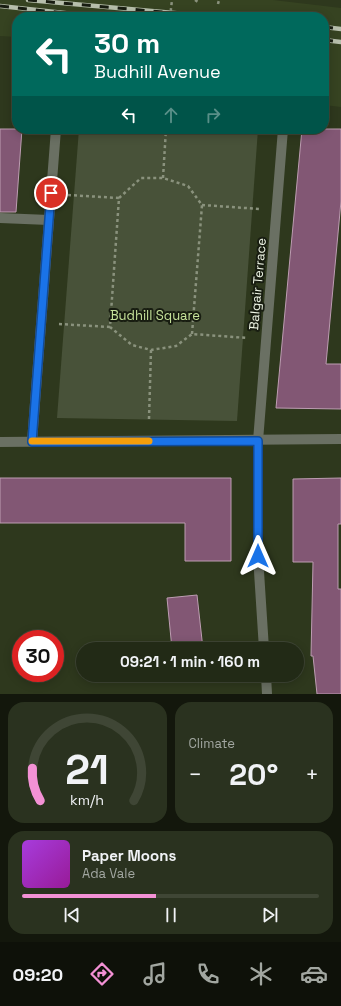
<!DOCTYPE html>
<html lang="en">
<head>
<meta charset="utf-8">
<style>
  :root { --surface:#222a16; --page:#2a321f; --text:#f1f3f6; --muted:#a2a7a1; --line:#3f4635; --accent:#f391d5 }
  body { margin:0; font-family:"Space Grotesk",sans-serif; background:var(--page); color:var(--text); height:100vh; display:flex; flex-direction:column; font-size:15px; white-space:nowrap }
  * { box-sizing:border-box; margin:0 }
  p { font-size:13px; color:var(--muted) }
  .icon { flex:none; width:22px; height:22px; fill:none; stroke:currentColor; stroke-width:2; stroke-linecap:round; stroke-linejoin:round }
  .map { position:relative; height:694px; overflow:hidden }
  .sheet { display:flex; flex-direction:column; gap:8px; padding:8px; background:#13170c; flex:1 }
  .sheet>* { flex:none }
  .top-card { position:absolute; left:12px; top:12px; width:317px; height:122px; border-radius:16px; box-shadow:0 2px 10px #0003,0 0 0 1px var(--line); background:#00695c; color:#fff; overflow:hidden }
  .speed { position:absolute; left:12px; top:630px; display:flex; gap:8px; font-size:20px; font-weight:700; text-align:center }
  .speed>* { display:grid; place-content:center; width:52px; height:52px; border-radius:50%; background:var(--surface); box-shadow:0 2px 10px #0003,0 0 0 1px var(--line); line-height:1 }
  .speed .limit { border:6px solid #d22; background:#fff; color:#111 }
  .pin { position:absolute; display:grid; place-items:center; width:34px; height:34px; color:#fff; margin:-17px; border:2px solid #fff; border-radius:50%; box-shadow:0 1px 4px #0007 }
  .me { position:absolute; width:44px; margin:-22px; rotate:0deg; stroke-linejoin:round; filter:drop-shadow(0 0 3px #0008) }
  .turn { display:flex; align-items:center; gap:14px; height:84px; padding:0 16px; font-size:18px }
  .turn .icon { width:52px; height:52px; stroke-width:2.5 }
  .turn b { display:block; font-size:28px; line-height:34px }
  .lanes { display:flex; align-items:center; height:38px; padding:0 16px; background:#0003; justify-content:center; gap:20px; direction:ltr }
  .lanes .off { opacity:.35 }
  .big { font-size:30px; font-weight:800; line-height:1.1 }
  .sheet .widget { flex:1; display:flex; flex-direction:column; justify-content:center; gap:6px; min-width:0; padding:0 14px; border-radius:16px; background:var(--page) }
  .sheet .dial { align-items:center; gap:0 }
  .dial svg { height:104px; overflow:visible; fill:none; stroke:var(--line); stroke-width:7; stroke-linecap:round; text-anchor:middle }
  .dial text { fill:var(--text); stroke:none }
  .song { display:flex; align-items:center; gap:12px }
  .cover { width:48px; height:48px; border-radius:6px; background:linear-gradient(135deg,hsl(280 70% 55%),hsl(300 70% 35%)) }
  .played { height:4px; border-radius:2px; background:linear-gradient(90deg,var(--accent) 45%,var(--line) 45%) }
  .keys { display:flex; justify-content:space-around; direction:ltr }
  .heat { display:flex; justify-content:space-between; align-items:center; font-size:22px; direction:ltr }
  .sheet .tiles { flex:1; display:grid; gap:8px; grid-template-columns:1fr 1fr }
  .widget:last-child { grid-column:span 2 }
  .trip { position:absolute; left:76px; top:642px; width:228px; height:40px; border-radius:20px; background:var(--surface); box-shadow:0 2px 10px #0003,0 0 0 1px var(--line); font-weight:800; line-height:40px; text-align:center }
  .tabs { display:flex; height:64px; justify-content:space-around; align-items:center; background:#0e1109; color:var(--muted) }
  .tabs .icon { width:28px; height:28px }
  .tabs .selected { color:var(--accent) }
  .tabs b { font-size:18px; color:var(--text) }
  .map>svg:first-child { display:block }
  .built { fill:#364321 }
  .green { fill:#485239 }
  .building { fill:#825774; stroke:#bd9db2 }
  .lines { fill:none; stroke-linecap:round; stroke-linejoin:round }
  .path { stroke:#8a927d; stroke-width:2.5; stroke-dasharray:3 3; stroke-linecap:butt }
  .lane { stroke:#6a7063; stroke-width:10 }
  .street { stroke:#6a7063; stroke-width:10 }
  .rail-casing { stroke:#b7bfac; stroke-width:4.5 }
  .rail { stroke:#181d11; stroke-width:3; stroke-dasharray:9; stroke-linecap:butt }
  .path-bridge { stroke:#8a927d; stroke-width:2.5; stroke-dasharray:3 3; stroke-linecap:butt }
  .route-casing { stroke:#114b97; stroke-width:10 }
  .route { stroke:#1a73e8; stroke-width:7 }
  .slow { stroke:#f59e0b; stroke-width:7 }
  .labels { text-anchor:middle; stroke-width:4; stroke-linejoin:round; paint-order:stroke }
  .street-label { font-size:13px; fill:#eef5e5; stroke:#181d11 }
  .park-label { font-size:13px; fill:#c6e29a; stroke:#181d11 }
</style>
</head>
<body>
<div class="map">
<svg width="341" height="694" viewBox="0 0 341 694">
  <rect width="100%" height="100%" fill="#2e381d"/>
  <path class="built" d="M 0,0 L 273,0 L 341,8 L 341,107 L 324,105 L 324,17 L 17,17 L 17,37 L 0,36 Z"/>
  <path class="green" d="M 79,129 L 258,129 L 237,421 L 57,418 Z"/>
  <g class="building">
    <path d="M 0,129 L 22,129 L 16,212 L 0,212 Z"/>
    <path d="M 302,129 L 341,129 L 341,201 L 326,364 L 341,364 L 341,409 L 276,408 Z"/>
    <path d="M 0,478 L 231,478 L 231,561 L 185,561 L 185,523 L 0,523 Z"/>
    <path d="M 341,478 L 341,524 L 338,524 L 338,589 L 341,589 L 341,694 L 317,694 L 313,656 L 311,656 L 313,562 L 293,562 L 293,479 Z"/>
    <path d="M 197,595 L 203,649 L 172,649 L 167,598 Z"/>
  </g>
  <g class="lines">
    <g class="path">
      <path d="M 195,0 L 198,2"/>
      <path d="M 218,4 L 219,0"/>
      <path d="M 163,178 L 166,129"/>
      <path d="M 68,195 L 119,198"/>
      <path d="M 202,205 L 260,209"/>
      <path d="M 59,324 L 110,327"/>
      <path d="M 192,334 L 202,205 L 188,186 L 163,178 L 141,178 L 119,198 L 110,327 L 132,345 L 151,350 L 176,346 L 192,334 L 248,338"/>
      <path d="M 149,419 L 151,350"/>
    </g>
    <path class="lane" d="M 0,218 L 49,220"/>
    <g class="street">
      <path d="M 0,442 L 341,439"/>
      <path d="M 32,442 L 56,129"/>
      <path d="M 264,649 L 258,556 L 258,441 L 283,129"/>
      <path d="M 266,675 L 267,694"/>
    </g>
    <defs>
      <g id="rail">
        <path d="M 28,0 L 219,17"/>
        <path d="M 0,6 L 101,17"/>
        <path d="M 324,27 L 341,29"/>
        <path d="M 324,40 L 341,42"/>
      </g>
    </defs>
    <use href="#rail" class="rail-casing"/>
    <use href="#rail" class="rail"/>
    <path class="path-bridge" d="M 170,17 L 172,0"/>
  </g>
  <g class="lines">
    <defs>
      <path id="route" d="M 51,193 L 32,442 L 258,441 L 258,556"/>
    </defs>
    <use href="#route" class="route-casing"/>
    <use href="#route" class="route"/>
    <path class="slow" d="M 32,441 L 149,441"/>
  </g>
  <g class="labels">
    <g class="street-label">
      <text transform="translate(257 284) rotate(-85)" y="5">Balgair Terrace</text>
    </g>
    <g class="park-label">
      <text x="155" y="320">Budhill Square</text>
    </g>
  </g>
</svg>
<div class="speed"><div class="limit">30</div></div>
<div class="pin" style="left:51px;top:193px;background:#d93025"><svg class="icon" aria-label="arrive" viewBox="0 0 24 24"><path d="M6 21V4h12l-3 4 3 4H6"/></svg></div>
<svg class="me" style="left:258px;top:556px" viewBox="-20 -20 40 40"><path d="M0-17L14 15 0 8-14 15z" fill="#1a73e8" stroke="#fff" stroke-width="4"/></svg>
<div class="trip">09:21 · 1 min · 160 m</div>
<div class="top-card">
<div class="turn"><svg class="icon" aria-label="left" viewBox="0 0 24 24"><path d="M17 20v-9H6M10 6l-5 5 5 5"/></svg><div><b>30 m</b>Budhill Avenue</div></div>
<div class="lanes"><svg class="icon" aria-label="left" viewBox="0 0 24 24"><path d="M17 20v-9H6M10 6l-5 5 5 5"/></svg><svg class="icon off" aria-label="ahead" viewBox="0 0 24 24"><path d="M12 20V5M6 11l6-6 6 6"/></svg><svg class="icon off" aria-label="right" viewBox="0 0 24 24"><path d="M7 20v-9h11M14 6l5 5-5 5"/></svg></div>
</div>
</div>
<section class="sheet">
<div class="tiles">
<div class="widget dial"><svg viewBox="0 0 100 80">
<path d="M14 69A42 42 0 1 1 86 69"/>
<path d="M14 69A42 42 0 0 1 8 44" stroke="#f391d5"/>
<text x="50" y="56" font-size="32" font-weight="700">21</text>
<text x="50" y="72" font-size="11">km/h</text>
</svg></div>
<div class="widget"><p>Climate</p>
<div class="heat"><a>−</a><b class="big">20°</b><a>+</a></div>
</div>
<div class="widget">
<div class="song"><i class="cover"></i><div><b>Paper Moons</b><p>Ada Vale</p></div></div>
<div class="played"></div>
<div class="keys"><svg class="icon" aria-label="previous" viewBox="0 0 24 24"><path d="M18 5L8 12l10 7zM5 5v14"/></svg><svg class="icon" aria-label="pause" viewBox="0 0 24 24"><path d="M8 5v14M16 5v14"/></svg><svg class="icon" aria-label="next" viewBox="0 0 24 24"><path d="M6 5l10 7-10 7zM19 5v14"/></svg></div>
</div>
</div>
</section>
<nav class="tabs">
<b>09:20</b>
<svg class="icon selected" aria-label="directions" viewBox="0 0 24 24"><path d="M12 3l9 9-9 9-9-9zM9 14v-3h6M13 9l2 2-2 2"/></svg>
<svg class="icon" aria-label="music" viewBox="0 0 24 24"><path d="M9 18V5l10-2v13"/><circle cx="6" cy="18" r="3"/><circle cx="16" cy="16" r="3"/></svg>
<svg class="icon" aria-label="phone" viewBox="0 0 24 24"><path d="M5 4h4l2 5-3 2q2 4 5 5l2-3 5 2v4C11 20 4 13 5 4z"/></svg>
<svg class="icon" aria-label="climate" viewBox="0 0 24 24"><path d="M12 3v18M4 7l16 10M4 17L20 7"/></svg>
<svg class="icon" aria-label="car" viewBox="0 0 24 24"><path d="M5 17H2v-5l4-1 3-4h7l3 4 3 1v5h-3M9 17h6M6 11h13"/><circle cx="7" cy="17" r="2"/><circle cx="17" cy="17" r="2"/></svg>
</nav>
</body>
</html>
